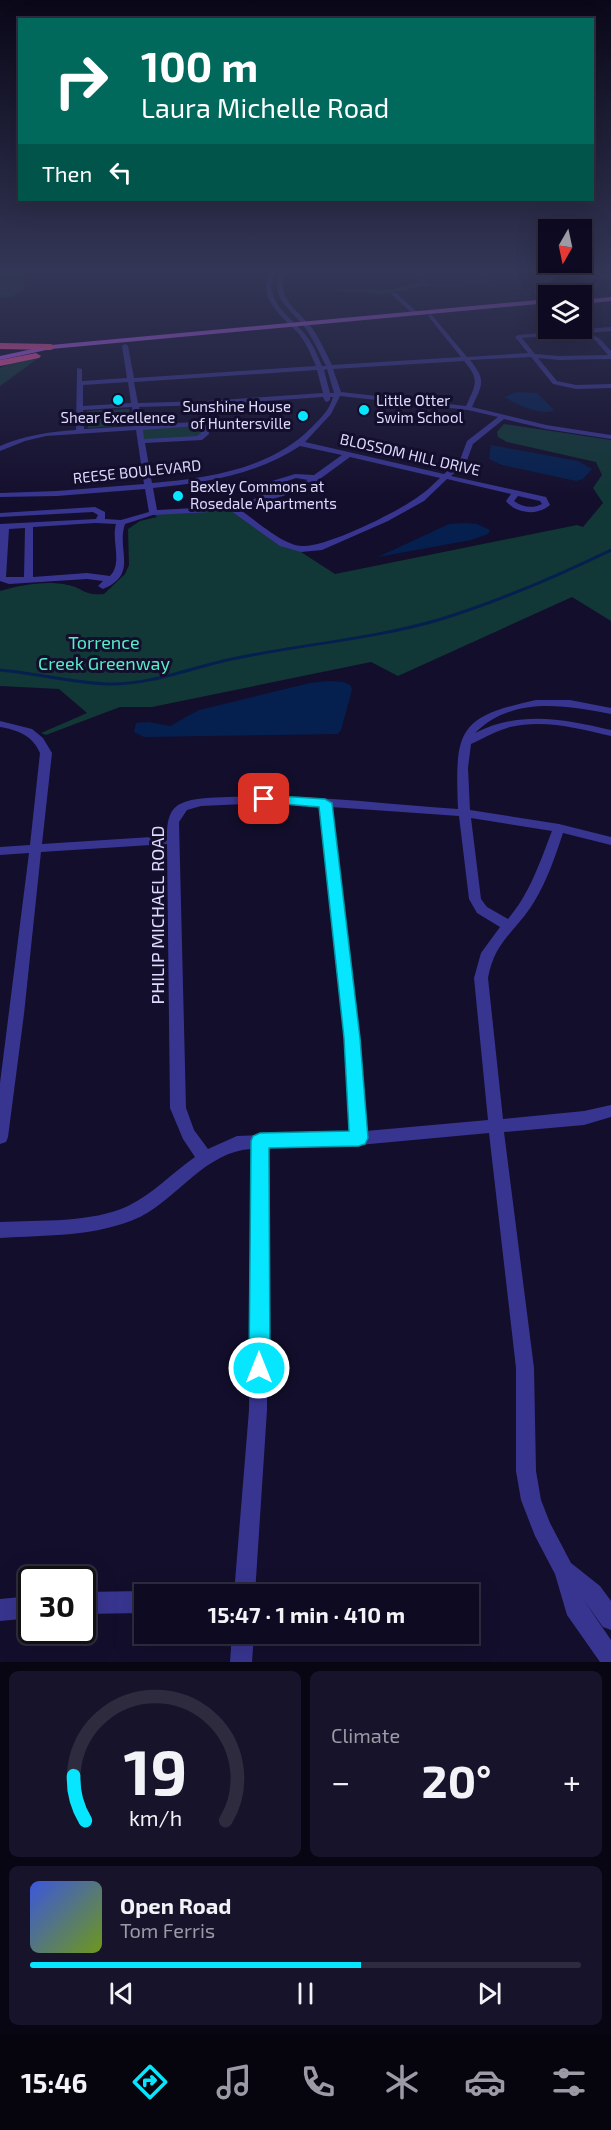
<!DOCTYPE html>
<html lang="en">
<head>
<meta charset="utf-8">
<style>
  :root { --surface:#0e0a21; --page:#17132a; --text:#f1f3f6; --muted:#9b9aa5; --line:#2e2b3f; --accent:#06e6ff }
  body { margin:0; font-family:"Exo 2",sans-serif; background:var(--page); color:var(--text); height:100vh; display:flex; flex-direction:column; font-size:22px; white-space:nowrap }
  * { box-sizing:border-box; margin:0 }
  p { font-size:20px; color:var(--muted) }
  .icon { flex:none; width:33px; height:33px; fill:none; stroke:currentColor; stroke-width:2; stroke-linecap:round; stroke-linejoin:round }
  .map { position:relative; height:1662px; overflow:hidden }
  .panel { display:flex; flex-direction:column; gap:9px; padding:9px; background:#080612; flex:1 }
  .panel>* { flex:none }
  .top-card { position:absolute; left:18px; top:18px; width:576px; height:183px; border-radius:0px; box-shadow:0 6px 24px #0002,0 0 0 2px var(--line); background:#00695c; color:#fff; overflow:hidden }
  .needle { width:39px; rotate:189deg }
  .tools { position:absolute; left:538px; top:219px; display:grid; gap:12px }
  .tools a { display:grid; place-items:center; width:54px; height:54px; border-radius:0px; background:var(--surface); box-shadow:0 6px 24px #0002,0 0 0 2px var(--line); font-size:30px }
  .speed { position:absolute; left:18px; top:1566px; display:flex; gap:12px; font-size:30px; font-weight:700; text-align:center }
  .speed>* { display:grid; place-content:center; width:78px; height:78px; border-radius:50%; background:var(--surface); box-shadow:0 6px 24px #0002,0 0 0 2px var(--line); line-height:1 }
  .speed .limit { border:3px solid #111; border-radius:9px; background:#fff; color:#111 }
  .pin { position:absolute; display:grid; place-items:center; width:51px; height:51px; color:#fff; margin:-26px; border-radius:12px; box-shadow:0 3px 9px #0006 }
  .me { position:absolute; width:66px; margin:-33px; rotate:0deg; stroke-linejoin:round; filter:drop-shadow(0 0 4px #0008) }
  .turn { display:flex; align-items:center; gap:21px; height:126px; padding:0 24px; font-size:27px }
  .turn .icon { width:78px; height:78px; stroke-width:2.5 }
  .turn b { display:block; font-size:42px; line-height:51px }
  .then { display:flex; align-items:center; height:57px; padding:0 24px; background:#0003; gap:12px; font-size:22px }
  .big { font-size:45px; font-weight:700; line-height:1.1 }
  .panel .card { flex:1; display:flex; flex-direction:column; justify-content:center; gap:9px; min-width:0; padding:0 21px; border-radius:9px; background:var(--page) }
  .panel .dial { align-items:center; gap:0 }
  .dial svg { height:156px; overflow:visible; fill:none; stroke:var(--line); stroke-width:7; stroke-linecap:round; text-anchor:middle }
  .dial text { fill:var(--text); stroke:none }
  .song { display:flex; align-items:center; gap:18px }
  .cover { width:72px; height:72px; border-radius:9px; background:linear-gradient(135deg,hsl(230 70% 55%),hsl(80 70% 35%)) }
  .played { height:6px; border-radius:3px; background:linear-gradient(90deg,var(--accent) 60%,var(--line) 60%) }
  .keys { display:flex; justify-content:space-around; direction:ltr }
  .heat { display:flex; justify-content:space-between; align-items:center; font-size:33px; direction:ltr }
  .panel .tiles { flex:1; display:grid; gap:9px; grid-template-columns:1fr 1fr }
  .card:last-child { grid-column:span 2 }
  .trip { position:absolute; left:134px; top:1584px; width:345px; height:60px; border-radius:0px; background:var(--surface); box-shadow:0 6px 24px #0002,0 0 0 2px var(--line); font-weight:700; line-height:60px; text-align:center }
  .tabs { display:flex; height:96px; justify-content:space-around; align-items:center; background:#06040d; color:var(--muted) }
  .tabs .icon { width:42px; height:42px }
  .tabs .current { color:var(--accent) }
  .tabs b { font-size:27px; color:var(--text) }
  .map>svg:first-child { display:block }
  .green { fill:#113736 }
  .water { fill:#05204f }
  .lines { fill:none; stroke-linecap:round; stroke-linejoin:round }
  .stream { stroke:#05204f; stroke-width:3 }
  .minor { fill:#383590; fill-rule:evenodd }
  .major { fill:#c461ff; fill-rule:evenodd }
  .highway { fill:#ff55a7; fill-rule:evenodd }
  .route { fill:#06e6ff; stroke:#0496a6; stroke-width:1.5 }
  .poi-dot { fill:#06e6ff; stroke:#130e2c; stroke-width:2 }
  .labels { text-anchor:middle; stroke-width:6; stroke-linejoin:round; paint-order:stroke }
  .far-poi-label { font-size:15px; fill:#dedaff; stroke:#130e2c; text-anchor:start }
  .far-street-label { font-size:15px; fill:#dedaff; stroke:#130e2c }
  .park-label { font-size:18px; fill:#58edc7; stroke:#130e2c }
  .street-label { font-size:18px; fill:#dedaff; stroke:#130e2c }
</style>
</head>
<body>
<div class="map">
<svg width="611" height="1662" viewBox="0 0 611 1662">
  <rect width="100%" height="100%" fill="#130e2c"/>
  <g class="green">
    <path d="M 0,269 L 31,269 L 23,290 L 11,297 L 0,298 Z"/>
    <path d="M 422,269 L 430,269 L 428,281 L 425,282 L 431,285 L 480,280 L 486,269 L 492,269 L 490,279 L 494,281 L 423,286 L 386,294 L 323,290 L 391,290 L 418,283 Z"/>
    <path d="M 37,359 L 0,386 L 0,368 L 16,361 Z"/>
    <path d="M 129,409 L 131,425 L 88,428 L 87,411 Z"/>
    <path d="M 504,424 L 611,440 L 611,621 L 572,597 L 398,676 L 371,662 L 152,707 L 120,707 L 46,735 L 41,733 L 87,713 L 59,689 L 0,686 L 0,591 C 21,585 45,580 68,585 C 83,588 84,596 104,594 L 125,574 L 129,565 L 128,529 L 140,521 L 157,517 L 153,513 L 233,508 L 335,574 L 577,525 L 583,527 L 603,503 L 593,488 L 602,475 L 596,462 L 507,442 L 498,437 L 497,432 Z"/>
    <path d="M 202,425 L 204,436 L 142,441 L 140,427 Z"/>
  </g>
  <g class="water">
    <path d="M 517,392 L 537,393 L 554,410 C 542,417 516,404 504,397 Z"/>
    <path d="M 491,445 L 578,461 L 592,469 L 583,479 L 576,481 L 502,465 L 489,459 Z"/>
    <path d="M 466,523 L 477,524 L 490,530 L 488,534 L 471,540 L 378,557 L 449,524 Z"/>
    <path d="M 330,681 L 344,682 L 351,686 L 352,690 L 341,730 L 338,734 L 144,737 L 134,732 L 136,723 L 148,722 L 170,726 L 199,710 L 310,683 Z"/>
  </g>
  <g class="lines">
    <path class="stream" d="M 0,670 C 36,673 71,683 108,684 C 152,685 195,666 237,658 C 304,644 373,639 438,620 C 498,602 555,577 611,550"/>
    <g class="minor">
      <path d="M 271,269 L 276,269 C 261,299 287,313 304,333 C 312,342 317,354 322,366 L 326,366 C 320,354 315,343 308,332 C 294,310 266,299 282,269 L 287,269 C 273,298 297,308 312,328 C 320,339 326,353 332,365 L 461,357 L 428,316 L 431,314 L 467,357 L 528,353 L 515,337 L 518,335 L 578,330 L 577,328 L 582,328 L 585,329 L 611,327 L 611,331 L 590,333 L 600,339 L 611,351 L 611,359 L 559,360 L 538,358 L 557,381 L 576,385 L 611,384 L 611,388 L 576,389 L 553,384 L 531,357 L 470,360 C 487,381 482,385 472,407 L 546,425 L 611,435 L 611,439 L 546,429 L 504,419 L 473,444 L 466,463 L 451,476 L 546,497 L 550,505 C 538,516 516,514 506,501 L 511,494 L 447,479 L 424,501 L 388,521 L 322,550 L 301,552 L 280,546 L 231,511 L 153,515 L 125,524 C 116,550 139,574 103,589 L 98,586 L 103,581 L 87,579 L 9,584 L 0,581 L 0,524 L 96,519 L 98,515 L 93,512 L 0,517 L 0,513 L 95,507 L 105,512 L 105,519 L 121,520 L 149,512 L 145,489 L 57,496 L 0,497 L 0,493 L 57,491 L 144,484 L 136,430 L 46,436 L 25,441 L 0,451 L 0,446 C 25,435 49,432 76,430 L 77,368 L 82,369 L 82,381 L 127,378 L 122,346 L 125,344 L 128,346 L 134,378 L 316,366 C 311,355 306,342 298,333 C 280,314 256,298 271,269 ZM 583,333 L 596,341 L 608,355 L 559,356 L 535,354 L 522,338 ZM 464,361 C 480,380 476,384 466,406 L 341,392 L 333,369 ZM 327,369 L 334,393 L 330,393 L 324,370 ZM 317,370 L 323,393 L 207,401 L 138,403 L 134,382 ZM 128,382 L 131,403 L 83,406 L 83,385 ZM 340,396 L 468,410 L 498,417 L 467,441 L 460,460 L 444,474 L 305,442 L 331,414 ZM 323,397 L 325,401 L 327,402 L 330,400 L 330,397 L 333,397 C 330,409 321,418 312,427 C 271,469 208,478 152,483 L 145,443 L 202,440 L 209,434 L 208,426 L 194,422 L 142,425 L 139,407 L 207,405 ZM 132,407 L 135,426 L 84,429 L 83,410 ZM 194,426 L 201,427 L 201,433 L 197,436 L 144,439 L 143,430 ZM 300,446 L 342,455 L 314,475 L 295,474 L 252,487 L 252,491 L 260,497 L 232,506 L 157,510 L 153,488 C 204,483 256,475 300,446 ZM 350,457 L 440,478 C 433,484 427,491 419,496 C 400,511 325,548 302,546 C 282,545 256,520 239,509 L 283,496 L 313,484 ZM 296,478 L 308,480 L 267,495 L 261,490 ZM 518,496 L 540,501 L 542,504 C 532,509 522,507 514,501 ZM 95,523 L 116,524 C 111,541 123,563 110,576 L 87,573 L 33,577 L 33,527 ZM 25,528 L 24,577 L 6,577 L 9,529 Z"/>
      <path d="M 557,269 L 562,269 L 560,272 L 611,276 L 611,280 L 557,275 L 541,291 L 543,301 L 549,307 L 549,312 L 537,302 L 535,291 Z"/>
      <path d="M 392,293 L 396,293 L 417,312 L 417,314 L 413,314 L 392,295 Z"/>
      <path d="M 536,700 L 570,700 L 611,708 L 611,714 C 564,705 513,696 475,733 C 520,710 565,719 611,730 L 611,736 C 578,728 543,719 510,727 C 496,731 484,738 471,744 L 468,768 L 470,810 L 559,824 L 611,837 L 611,845 L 563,833 C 555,857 547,881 534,902 C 515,933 495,940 488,978 L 503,1119 L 584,1111 L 611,1105 L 611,1117 L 584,1125 L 504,1132 L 534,1368 L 536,1471 L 541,1500 L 550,1523 L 571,1563 L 600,1586 L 611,1601 L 611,1630 L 603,1627 L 583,1599 L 611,1640 L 611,1662 L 600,1662 L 567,1615 L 555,1574 L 535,1536 L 521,1500 L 516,1471 L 516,1368 L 489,1133 L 359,1145 L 268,1148 L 267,1410 L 255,1594 L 234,1594 L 249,1410 L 252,1149 C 206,1151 179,1197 140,1217 C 97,1237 46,1235 0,1238 L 0,1222 C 39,1220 92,1223 128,1206 C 153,1194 172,1173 195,1157 L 183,1139 L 170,1108 L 167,844 L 41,852 L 24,1014 L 8,1137 L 6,1142 L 0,1144 L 0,1083 L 29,853 L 0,855 L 0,847 L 30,845 L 40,753 C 33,736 18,730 0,727 L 0,721 L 32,729 L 43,738 L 52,753 L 42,844 L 167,836 C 167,825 168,810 180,804 C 194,797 213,798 229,797 C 305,793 382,804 458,809 C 455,731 457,717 536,700 ZM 264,803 L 320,807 L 345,1038 L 351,1132 L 237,1136 L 208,1149 L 194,1130 L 186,1108 L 179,822 L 187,810 L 201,806 ZM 331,807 L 459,816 L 469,899 L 477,913 L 500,927 L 481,953 L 474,978 L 488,1120 L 366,1131 L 359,1038 ZM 471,818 L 552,831 C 540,862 530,893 508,919 L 487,907 L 481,899 Z"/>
      <path d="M 144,1591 L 152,1594 L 144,1594 L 144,1613 L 82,1614 L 82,1592 Z"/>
      <path d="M 32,1596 L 32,1618 L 0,1621 L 0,1599 Z"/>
      <path d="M 232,1634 L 254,1634 L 252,1662 L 230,1662 Z"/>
    </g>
    <g class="major">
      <path d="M 611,297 L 611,301 L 582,304 L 582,300 Z"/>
      <path d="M 549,299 L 549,303 L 51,349 L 0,360 L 0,356 L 51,345 Z"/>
    </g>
    <g class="highway">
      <path d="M 0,343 L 51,344 L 56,347 L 51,350 L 0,349 Z"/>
      <path d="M 36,353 L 41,356 L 39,358 L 0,366 L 0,360 Z"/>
    </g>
  </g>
  <linearGradient id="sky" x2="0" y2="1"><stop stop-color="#0a0818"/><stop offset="0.54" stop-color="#333656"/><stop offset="1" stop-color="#333656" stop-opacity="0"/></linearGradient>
  <rect width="611" height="502" fill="url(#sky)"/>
  <path class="route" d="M 264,795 L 325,799 L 332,803 L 360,1038 L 368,1138 L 365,1144 L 359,1146 L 269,1148 L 270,1368 L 267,1375 L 259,1378 L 252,1375 L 249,1368 L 251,1141 L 253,1136 L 260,1133 L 349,1131 L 344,1038 L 319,807 L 259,802 L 258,799 Z"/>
  <g class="poi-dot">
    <circle cx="118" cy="400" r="6"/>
    <circle cx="364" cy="410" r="6"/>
    <circle cx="303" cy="416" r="6"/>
    <circle cx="178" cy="496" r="6"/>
  </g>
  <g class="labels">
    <g class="far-poi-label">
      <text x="376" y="406">Little Otter<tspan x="376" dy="17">Swim School</tspan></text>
      <text x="291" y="412" text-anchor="end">Sunshine House<tspan x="291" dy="17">of Huntersville</tspan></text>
      <text x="118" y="423" text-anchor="middle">Shear Excellence</text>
      <text x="190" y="492">Bexley Commons at<tspan x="190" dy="17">Rosedale Apartments</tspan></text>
    </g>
    <g class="far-street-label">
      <text transform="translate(410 455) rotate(13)" y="5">BLOSSOM HILL DRIVE</text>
      <text transform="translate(137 472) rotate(-6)" y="5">REESE BOULEVARD</text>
    </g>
    <g class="park-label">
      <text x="104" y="649">Torrence<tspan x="104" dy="21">Creek Greenway</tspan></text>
    </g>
    <g class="street-label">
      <text transform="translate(158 915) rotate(-90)" y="6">PHILIP MICHAEL ROAD</text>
    </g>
  </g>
</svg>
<div class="tools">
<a><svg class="needle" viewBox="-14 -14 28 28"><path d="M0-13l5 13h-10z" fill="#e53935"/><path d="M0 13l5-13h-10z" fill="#9b9aa5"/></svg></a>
<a><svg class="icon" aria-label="layers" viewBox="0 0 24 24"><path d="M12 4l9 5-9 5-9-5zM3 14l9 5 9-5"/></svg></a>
</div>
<div class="speed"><div class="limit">30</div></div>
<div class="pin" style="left:264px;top:799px;background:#d93025"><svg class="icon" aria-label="arrive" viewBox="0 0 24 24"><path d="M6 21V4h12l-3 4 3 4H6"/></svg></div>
<svg class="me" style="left:259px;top:1368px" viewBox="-20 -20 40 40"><circle r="17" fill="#06e6ff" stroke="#fff" stroke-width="3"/><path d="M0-11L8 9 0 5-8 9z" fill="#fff"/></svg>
<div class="trip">15:47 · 1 min · 410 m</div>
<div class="top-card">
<div class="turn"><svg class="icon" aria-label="right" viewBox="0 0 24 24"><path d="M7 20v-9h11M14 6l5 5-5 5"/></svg><div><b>100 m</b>Laura Michelle Road</div></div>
<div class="then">Then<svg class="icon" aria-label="left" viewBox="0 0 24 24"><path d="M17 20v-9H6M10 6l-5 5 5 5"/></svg></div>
</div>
</div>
<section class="panel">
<div class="tiles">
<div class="card dial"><svg viewBox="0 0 100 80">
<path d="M14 69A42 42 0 1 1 86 69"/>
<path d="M14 69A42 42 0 0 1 8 46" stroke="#06e6ff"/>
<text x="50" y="56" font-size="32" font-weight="700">19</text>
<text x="50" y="72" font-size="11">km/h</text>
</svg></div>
<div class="card"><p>Climate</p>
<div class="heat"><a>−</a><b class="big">20°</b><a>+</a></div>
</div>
<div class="card">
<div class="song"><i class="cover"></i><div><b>Open Road</b><p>Tom Ferris</p></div></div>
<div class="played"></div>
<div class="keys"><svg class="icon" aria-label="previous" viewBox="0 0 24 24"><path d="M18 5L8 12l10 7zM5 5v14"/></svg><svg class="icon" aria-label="pause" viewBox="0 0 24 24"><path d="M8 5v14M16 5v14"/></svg><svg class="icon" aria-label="next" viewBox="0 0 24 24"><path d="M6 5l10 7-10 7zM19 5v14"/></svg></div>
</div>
</div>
</section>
<nav class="tabs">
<b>15:46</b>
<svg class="icon current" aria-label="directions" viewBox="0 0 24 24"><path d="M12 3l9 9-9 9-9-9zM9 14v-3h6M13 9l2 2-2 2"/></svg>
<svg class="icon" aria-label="music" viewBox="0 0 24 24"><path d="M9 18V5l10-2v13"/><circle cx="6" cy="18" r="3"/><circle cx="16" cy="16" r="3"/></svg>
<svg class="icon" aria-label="phone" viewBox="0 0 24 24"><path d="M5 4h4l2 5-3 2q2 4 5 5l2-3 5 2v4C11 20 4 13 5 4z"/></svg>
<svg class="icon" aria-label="climate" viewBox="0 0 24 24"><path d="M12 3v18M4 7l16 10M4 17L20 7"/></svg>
<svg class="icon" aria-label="car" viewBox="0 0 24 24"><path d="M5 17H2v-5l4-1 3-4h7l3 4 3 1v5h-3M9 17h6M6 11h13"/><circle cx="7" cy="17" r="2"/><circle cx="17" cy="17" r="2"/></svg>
<svg class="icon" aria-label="filters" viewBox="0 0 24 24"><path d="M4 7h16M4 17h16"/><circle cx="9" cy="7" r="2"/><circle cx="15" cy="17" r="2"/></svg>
</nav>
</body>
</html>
